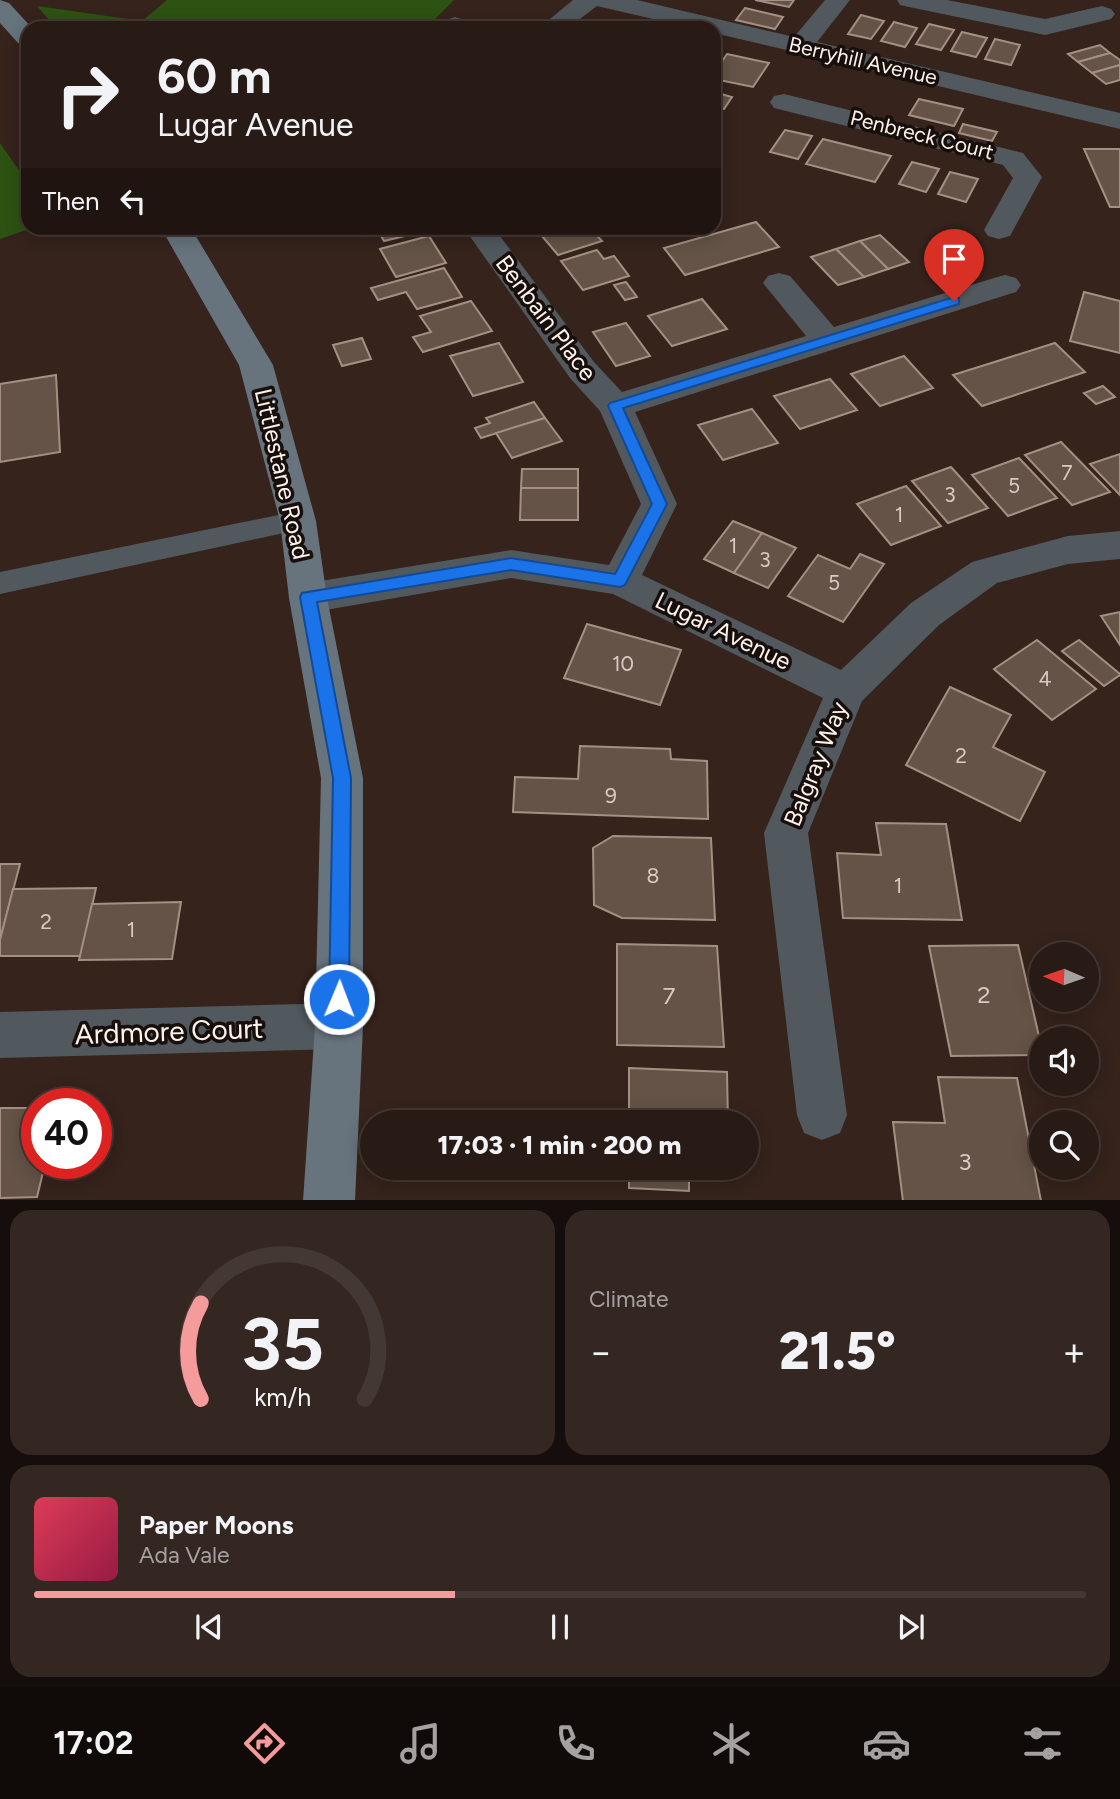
<!DOCTYPE html>
<html lang="en">
<head>
<meta charset="utf-8">
<style>
  :root { --surface:#281a15; --page:#342722; --text:#f1f3f6; --muted:#a5a1a0; --line:#443834; --accent:#f59b9c }
  body { margin:0; font-family:Figtree,sans-serif; background:var(--page); color:var(--text); height:100vh; display:flex; flex-direction:column; font-size:26px; white-space:nowrap }
  * { box-sizing:border-box; margin:0 }
  p { font-size:23px; color:var(--muted) }
  .icon { flex:none; width:38px; height:38px; fill:none; stroke:currentColor; stroke-width:2; stroke-linecap:round; stroke-linejoin:round }
  .map { position:relative; height:1200px; overflow:hidden }
  .sheet { display:flex; flex-direction:column; gap:10px; padding:10px; background:#160e0c; flex:1 }
  .sheet>* { flex:none }
  .hud { position:absolute; left:21px; top:21px; width:700px; height:214px; border-radius:21px; box-shadow:0 4px 18px #0003,0 0 0 2px var(--line); background:#281a15; color:var(--text); overflow:hidden }
  .needle { width:46px; rotate:272deg }
  .fabs { position:absolute; left:1029px; top:942px; display:grid; gap:14px }
  .fabs a { display:grid; place-items:center; width:70px; height:70px; border-radius:50%; background:var(--surface); box-shadow:0 4px 18px #0003,0 0 0 2px var(--line); font-size:35px }
  .speed { position:absolute; left:21px; top:1088px; display:flex; gap:14px; font-size:35px; font-weight:700; text-align:center }
  .speed>* { display:grid; place-content:center; width:91px; height:91px; border-radius:50%; background:var(--surface); box-shadow:0 4px 18px #0003,0 0 0 2px var(--line); line-height:1 }
  .speed .limit { border:10px solid #d22; background:#fff; color:#111 }
  .pin { position:absolute; display:grid; place-items:center; width:60px; height:60px; color:#fff; margin:-72px -30px; border-radius:50% 50% 50% 0; rotate:-45deg; box-shadow:0 0 7px #0007 }
  .pin .icon { rotate:45deg }
  .me { position:absolute; width:77px; margin:-38px; rotate:1deg; stroke-linejoin:round; filter:drop-shadow(0 0 5px #0008) }
  .turn { display:flex; align-items:center; gap:24px; height:147px; padding:0 21px; font-size:32px }
  .turn .icon { width:91px; height:91px; stroke-width:2.5 }
  .turn b { display:block; font-size:49px; line-height:60px }
  .then { display:flex; align-items:center; height:66px; padding:0 21px; background:#0003; gap:14px; font-size:26px }
  .big { font-size:52px; font-weight:800; line-height:1.1 }
  .sheet .card { flex:1; display:flex; flex-direction:column; justify-content:center; gap:10px; min-width:0; padding:0 24px; border-radius:21px; background:var(--page) }
  .sheet .dial { align-items:center; gap:0 }
  .dial svg { height:182px; overflow:visible; fill:none; stroke:var(--line); stroke-width:7; stroke-linecap:round; text-anchor:middle }
  .dial text { fill:var(--text); stroke:none }
  .song { display:flex; align-items:center; gap:21px }
  .cover { width:84px; height:84px; border-radius:10px; background:linear-gradient(135deg,hsl(350 70% 55%),hsl(340 70% 35%)) }
  .played { height:7px; border-radius:4px; background:linear-gradient(90deg,var(--accent) 40%,var(--line) 40%) }
  .keys { display:flex; justify-content:space-around; direction:ltr }
  .heat { display:flex; justify-content:space-between; align-items:center; font-size:38px; direction:ltr }
  .sheet .tiles { flex:1; display:grid; gap:10px; grid-template-columns:1fr 1fr }
  .card:last-child { grid-column:span 2 }
  .trip { position:absolute; left:360px; top:1110px; width:399px; height:70px; border-radius:35px; background:var(--surface); box-shadow:0 4px 18px #0003,0 0 0 2px var(--line); font-weight:800; line-height:70px; text-align:center }
  .tab-bar { display:flex; height:112px; justify-content:space-around; align-items:center; background:#100a08; color:var(--muted) }
  .tab-bar .icon { width:49px; height:49px }
  .tab-bar .current { color:var(--accent) }
  .tab-bar b { font-size:32px; color:var(--text) }
  .map>svg:first-child { display:block }
  .green { fill:#2d5212 }
  .building { fill:#645346; stroke:#a39082; stroke-width:2 }
  .lines { fill:none; stroke-linecap:round; stroke-linejoin:round }
  .lane { fill:#51585e; fill-rule:evenodd }
  .street { fill:#51585e; fill-rule:evenodd }
  .secondary { fill:#67737d; fill-rule:evenodd }
  .route { fill:#1a73e8; stroke:#114b97; stroke-width:2 }
  .labels { text-anchor:middle; stroke-width:7; stroke-linejoin:round; paint-order:stroke }
  .far-street-label { font-size:21px; fill:#fff2ed; stroke:#170f0b }
  .number-label { font-size:21px; fill:#d8cac3 }
  .street-label { font-size:24px; fill:#fff2ed; stroke:#170f0b }
  .near-number-label { font-size:24px; fill:#d8cac3 }
  .near-street-label { font-size:28px; fill:#fff2ed; stroke:#170f0b }
</style>
</head>
<body>
<div class="map">
<svg width="1120" height="1201" viewBox="0 0 1120 1201">
  <rect width="100%" height="100%" fill="#35231c"/>
  <g class="green">
    <path d="M 167,0 L 454,0 L 426,28 L 56,28 L 37,6 L 142,21 Z"/>
    <path d="M 0,143 L 20,172 L 28,173 L 28,228 L 32,228 L 0,239 Z"/>
  </g>
  <g class="building">
    <path d="M 755,0 L 794,0 L 789,7 Z"/>
    <path d="M 745,8 L 783,17 L 775,29 L 736,20 Z"/>
    <path d="M 861,15 L 884,21 L 871,39 L 848,34 Z"/>
    <path d="M 894,22 L 917,28 L 905,47 L 881,41 Z"/>
    <path d="M 929,24 L 954,30 L 941,50 L 916,44 Z"/>
    <path d="M 962,32 L 987,38 L 976,57 L 951,51 Z"/>
    <path d="M 995,39 L 1020,45 L 1011,65 L 985,59 Z"/>
    <path d="M 1100,45 L 1110,53 L 1078,62 L 1068,54 Z"/>
    <path d="M 1110,53 L 1120,60 L 1120,65 L 1092,73 L 1078,62 Z"/>
    <path d="M 727,54 L 769,63 L 753,87 L 714,79 L 714,73 Z"/>
    <path d="M 1120,65 L 1120,80 L 1106,84 L 1092,73 Z"/>
    <path d="M 714,92 L 732,97 L 724,109 L 714,106 Z"/>
    <path d="M 919,99 L 963,109 L 954,126 L 909,115 Z"/>
    <path d="M 963,124 L 997,132 L 992,141 L 959,133 Z"/>
    <path d="M 785,130 L 812,136 L 798,159 L 770,152 Z"/>
    <path d="M 823,139 L 891,156 L 875,182 L 806,164 Z"/>
    <path d="M 1084,149 L 1120,149 L 1120,207 L 1110,207 Z"/>
    <path d="M 912,162 L 939,169 L 926,192 L 899,184 Z"/>
    <path d="M 950,172 L 978,179 L 966,202 L 938,194 Z"/>
    <path d="M 756,222 L 779,247 L 685,275 L 664,248 Z"/>
    <path d="M 340,228 L 419,228 L 422,232 L 384,241 L 379,232 L 367,236 L 363,230 L 344,235 Z"/>
    <path d="M 540,228 L 590,228 L 602,241 L 558,255 L 536,229 Z"/>
    <path d="M 880,235 L 909,262 L 888,269 L 860,241 Z"/>
    <path d="M 429,236 L 446,263 L 396,277 L 380,249 Z"/>
    <path d="M 860,241 L 888,269 L 864,277 L 836,249 Z"/>
    <path d="M 836,249 L 864,277 L 838,285 L 811,257 Z"/>
    <path d="M 597,250 L 604,259 L 614,256 L 629,276 L 583,290 L 561,261 Z"/>
    <path d="M 444,268 L 462,297 L 417,309 L 406,292 L 378,300 L 371,288 Z"/>
    <path d="M 626,282 L 637,297 L 625,300 L 614,285 Z"/>
    <path d="M 1084,292 L 1120,301 L 1120,353 L 1070,341 Z"/>
    <path d="M 702,299 L 727,329 L 672,346 L 648,316 Z"/>
    <path d="M 471,301 L 492,331 L 423,352 L 413,337 L 431,332 L 420,316 Z"/>
    <path d="M 626,323 L 650,356 L 616,366 L 593,332 Z"/>
    <path d="M 362,338 L 371,359 L 342,366 L 333,345 Z"/>
    <path d="M 499,343 L 523,382 L 473,396 L 450,356 Z"/>
    <path d="M 1055,343 L 1085,372 L 982,406 L 953,375 Z"/>
    <path d="M 904,356 L 933,388 L 880,406 L 851,374 Z"/>
    <path d="M 56,375 L 60,452 L 0,462 L 0,384 Z"/>
    <path d="M 830,379 L 857,410 L 800,429 L 774,396 Z"/>
    <path d="M 1103,386 L 1115,397 L 1096,404 L 1084,393 Z"/>
    <path d="M 534,402 L 545,418 L 481,438 L 475,428 L 490,423 L 486,418 Z"/>
    <path d="M 752,409 L 778,443 L 723,460 L 698,425 Z"/>
    <path d="M 545,418 L 562,441 L 512,458 L 496,433 Z"/>
    <path d="M 1061,442 L 1110,492 L 1072,505 L 1025,455 Z"/>
    <path d="M 1120,454 L 1120,495 L 1090,464 Z"/>
    <path d="M 1019,458 L 1057,498 L 1008,516 L 972,475 Z"/>
    <path d="M 951,467 L 988,508 L 948,523 L 912,481 Z"/>
    <path d="M 522,469 L 578,469 L 578,488 L 521,488 Z"/>
    <path d="M 906,486 L 941,526 L 891,545 L 857,504 Z"/>
    <path d="M 521,488 L 578,488 L 578,520 L 520,520 Z"/>
    <path d="M 733,521 L 762,533 L 734,573 L 704,559 Z"/>
    <path d="M 762,533 L 796,548 L 768,588 L 734,573 Z"/>
    <path d="M 860,554 L 884,564 L 843,622 L 788,596 L 818,555 L 850,569 Z"/>
    <path d="M 1120,612 L 1120,645 L 1101,616 Z"/>
    <path d="M 587,624 L 681,650 L 660,705 L 564,678 Z"/>
    <path d="M 1037,640 L 1096,689 L 1052,720 L 994,669 Z"/>
    <path d="M 1079,640 L 1120,674 L 1120,675 L 1104,686 L 1062,651 Z"/>
    <path d="M 950,687 L 1011,715 L 993,747 L 1045,772 L 1020,821 L 906,765 Z"/>
    <path d="M 580,746 L 670,749 L 671,759 L 707,761 L 708,819 L 513,812 L 515,777 L 578,779 Z"/>
    <path d="M 876,823 L 946,824 L 962,920 L 843,918 L 837,853 L 881,855 Z"/>
    <path d="M 613,836 L 711,838 L 715,920 L 622,918 L 594,905 L 593,848 Z"/>
    <path d="M 0,864 L 20,864 L 0,940 Z"/>
    <path d="M 96,888 L 81,956 L 0,956 L 0,940 L 13,889 Z"/>
    <path d="M 181,902 L 172,959 L 79,960 L 92,904 Z"/>
    <path d="M 617,944 L 717,946 L 724,1047 L 617,1045 Z"/>
    <path d="M 1018,945 L 1041,1045 L 1041,1055 L 951,1056 L 929,946 Z"/>
    <path d="M 629,1068 L 727,1072 L 728,1122 L 629,1122 Z"/>
    <path d="M 938,1077 L 1017,1078 L 1041,1201 L 903,1201 L 893,1122 L 945,1123 Z"/>
    <path d="M 0,1108 L 37,1108 L 37,1164 L 45,1164 L 37,1197 L 0,1198 Z"/>
    <path d="M 629,1167 L 689,1167 L 689,1191 L 629,1188 Z"/>
  </g>
  <g class="lines">
    <path class="lane" d="M 298,511 L 307,514 L 311,521 L 307,528 L 0,594 L 0,572 Z"/>
    <g class="street">
      <path d="M 573,0 L 637,0 L 794,37 L 825,0 L 850,0 L 817,42 L 1120,113 L 1120,129 L 714,33 L 714,28 L 692,28 L 597,6 L 568,28 L 539,28 Z"/>
      <path d="M 897,0 L 947,0 L 1045,19 L 1102,6 L 1111,9 L 1115,14 L 1111,19 L 1045,35 L 909,7 L 900,5 Z"/>
      <path d="M 455,17 L 475,23 L 479,28 L 444,28 L 442,25 L 446,20 Z"/>
      <path d="M 784,94 L 1023,153 L 1042,177 L 1010,236 L 999,239 L 988,236 L 984,230 L 1013,178 L 1003,165 L 774,108 L 770,102 L 774,96 Z"/>
      <path d="M 464,228 L 494,228 L 594,362 L 622,392 L 806,336 L 763,283 L 768,276 L 779,273 L 790,276 L 834,327 L 994,278 L 1005,275 L 1016,278 L 1021,285 L 1016,292 L 635,412 L 677,504 L 642,575 L 841,670 L 911,603 L 972,562 L 1068,536 L 1120,531 L 1120,559 L 1068,564 L 997,583 L 939,625 L 862,701 L 808,833 L 847,1115 L 840,1133 L 822,1140 L 804,1133 L 797,1115 L 764,833 L 823,698 L 613,594 L 511,578 L 308,613 L 294,608 L 289,598 L 294,588 L 308,583 L 511,550 L 609,565 L 641,504 L 600,411 L 570,378 Z"/>
      <path d="M 339,1003 L 356,1010 L 363,1026 L 356,1042 L 339,1049 L 0,1058 L 0,1012 Z"/>
    </g>
    <g class="secondary">
      <path d="M 0,0 L 9,3 L 32,28 L 28,28 L 28,47 L 19,44 L 0,23 Z"/>
      <path d="M 161,228 L 191,228 L 273,365 L 316,521 L 327,598 L 363,778 L 363,1026 L 355,1201 L 303,1201 L 315,1026 L 321,778 L 289,598 L 280,521 L 239,365 Z"/>
    </g>
  </g>
  <path class="route" d="M 954,297 L 959,298 L 959,304 L 623,408 L 667,504 L 625,585 L 620,587 L 511,570 L 317,602 L 351,778 L 349,999 L 346,1005 L 339,1008 L 332,1005 L 329,999 L 333,778 L 300,597 L 302,593 L 511,558 L 615,574 L 652,504 L 608,406 L 610,403 Z"/>
  <g class="labels">
    <g class="far-street-label">
      <text transform="translate(863 61) rotate(13)" y="7">Berryhill Avenue</text>
      <text transform="translate(922 135) rotate(14)" y="7">Penbreck Court</text>
    </g>
    <g class="number-label">
      <text x="1067" y="480">7</text>
      <text x="1014" y="493">5</text>
      <text x="950" y="502">3</text>
      <text x="899" y="522">1</text>
      <text x="733" y="553">1</text>
      <text x="765" y="567">3</text>
      <text x="834" y="590">5</text>
      <text x="623" y="671">10</text>
      <text x="1045" y="686">4</text>
      <text x="961" y="763">2</text>
      <text x="611" y="803">9</text>
      <text x="653" y="883">8</text>
      <text x="898" y="893">1</text>
      <text x="46" y="929">2</text>
      <text x="131" y="937">1</text>
    </g>
    <g class="street-label">
      <text transform="translate(546 318) rotate(53)" y="8">Benbain Place</text>
      <text transform="translate(282 474) rotate(77)" y="8">Littlestane Road</text>
      <text transform="translate(723 631) rotate(26)" y="8">Lugar Avenue</text>
      <text transform="translate(816 764) rotate(-68)" y="8">Balgray Way</text>
    </g>
    <g class="near-number-label">
      <text x="984" y="1003">2</text>
      <text x="669" y="1004">7</text>
      <text x="965" y="1170">3</text>
    </g>
    <g class="near-street-label">
      <text transform="translate(169 1031) rotate(-2)" y="10">Ardmore Court</text>
    </g>
  </g>
</svg>
<div class="fabs">
<a><svg class="needle" viewBox="-14 -14 28 28"><path d="M0-13l5 13h-10z" fill="#e53935"/><path d="M0 13l5-13h-10z" fill="#a5a1a0"/></svg></a>
<a><svg class="icon" aria-label="sound" viewBox="0 0 24 24"><path d="M4 9h4l5-4v14l-5-4H4zM17 9q2 3 0 6"/></svg></a>
<a><svg class="icon" aria-label="search" viewBox="0 0 24 24"><circle cx="10" cy="10" r="6"/><path d="M15 15l6 6"/></svg></a>
</div>
<div class="speed"><div class="limit">40</div></div>
<div class="pin" style="left:954px;top:301px;background:#d93025"><svg class="icon" aria-label="arrive" viewBox="0 0 24 24"><path d="M6 21V4h12l-3 4 3 4H6"/></svg></div>
<svg class="me" style="left:339px;top:999px" viewBox="-20 -20 40 40"><circle r="17" fill="#1a73e8" stroke="#fff" stroke-width="3"/><path d="M0-11L8 9 0 5-8 9z" fill="#fff"/></svg>
<div class="trip">17:03 · 1 min · 200 m</div>
<div class="hud">
<div class="turn"><svg class="icon" aria-label="right" viewBox="0 0 24 24"><path d="M7 20v-9h11M14 6l5 5-5 5"/></svg><div><b>60 m</b>Lugar Avenue</div></div>
<div class="then">Then<svg class="icon" aria-label="left" viewBox="0 0 24 24"><path d="M17 20v-9H6M10 6l-5 5 5 5"/></svg></div>
</div>
</div>
<section class="sheet">
<div class="tiles">
<div class="card dial"><svg viewBox="0 0 100 80">
<path d="M14 69A42 42 0 1 1 86 69"/>
<path d="M14 69A42 42 0 0 1 14 27" stroke="#f59b9c"/>
<text x="50" y="56" font-size="32" font-weight="700">35</text>
<text x="50" y="72" font-size="11">km/h</text>
</svg></div>
<div class="card"><p>Climate</p>
<div class="heat"><a>−</a><b class="big">21.5°</b><a>+</a></div>
</div>
<div class="card">
<div class="song"><i class="cover"></i><div><b>Paper Moons</b><p>Ada Vale</p></div></div>
<div class="played"></div>
<div class="keys"><svg class="icon" aria-label="previous" viewBox="0 0 24 24"><path d="M18 5L8 12l10 7zM5 5v14"/></svg><svg class="icon" aria-label="pause" viewBox="0 0 24 24"><path d="M8 5v14M16 5v14"/></svg><svg class="icon" aria-label="next" viewBox="0 0 24 24"><path d="M6 5l10 7-10 7zM19 5v14"/></svg></div>
</div>
</div>
</section>
<nav class="tab-bar">
<b>17:02</b>
<svg class="icon current" aria-label="directions" viewBox="0 0 24 24"><path d="M12 3l9 9-9 9-9-9zM9 14v-3h6M13 9l2 2-2 2"/></svg>
<svg class="icon" aria-label="music" viewBox="0 0 24 24"><path d="M9 18V5l10-2v13"/><circle cx="6" cy="18" r="3"/><circle cx="16" cy="16" r="3"/></svg>
<svg class="icon" aria-label="phone" viewBox="0 0 24 24"><path d="M5 4h4l2 5-3 2q2 4 5 5l2-3 5 2v4C11 20 4 13 5 4z"/></svg>
<svg class="icon" aria-label="climate" viewBox="0 0 24 24"><path d="M12 3v18M4 7l16 10M4 17L20 7"/></svg>
<svg class="icon" aria-label="car" viewBox="0 0 24 24"><path d="M5 17H2v-5l4-1 3-4h7l3 4 3 1v5h-3M9 17h6M6 11h13"/><circle cx="7" cy="17" r="2"/><circle cx="17" cy="17" r="2"/></svg>
<svg class="icon" aria-label="filters" viewBox="0 0 24 24"><path d="M4 7h16M4 17h16"/><circle cx="9" cy="7" r="2"/><circle cx="15" cy="17" r="2"/></svg>
</nav>
</body>
</html>
